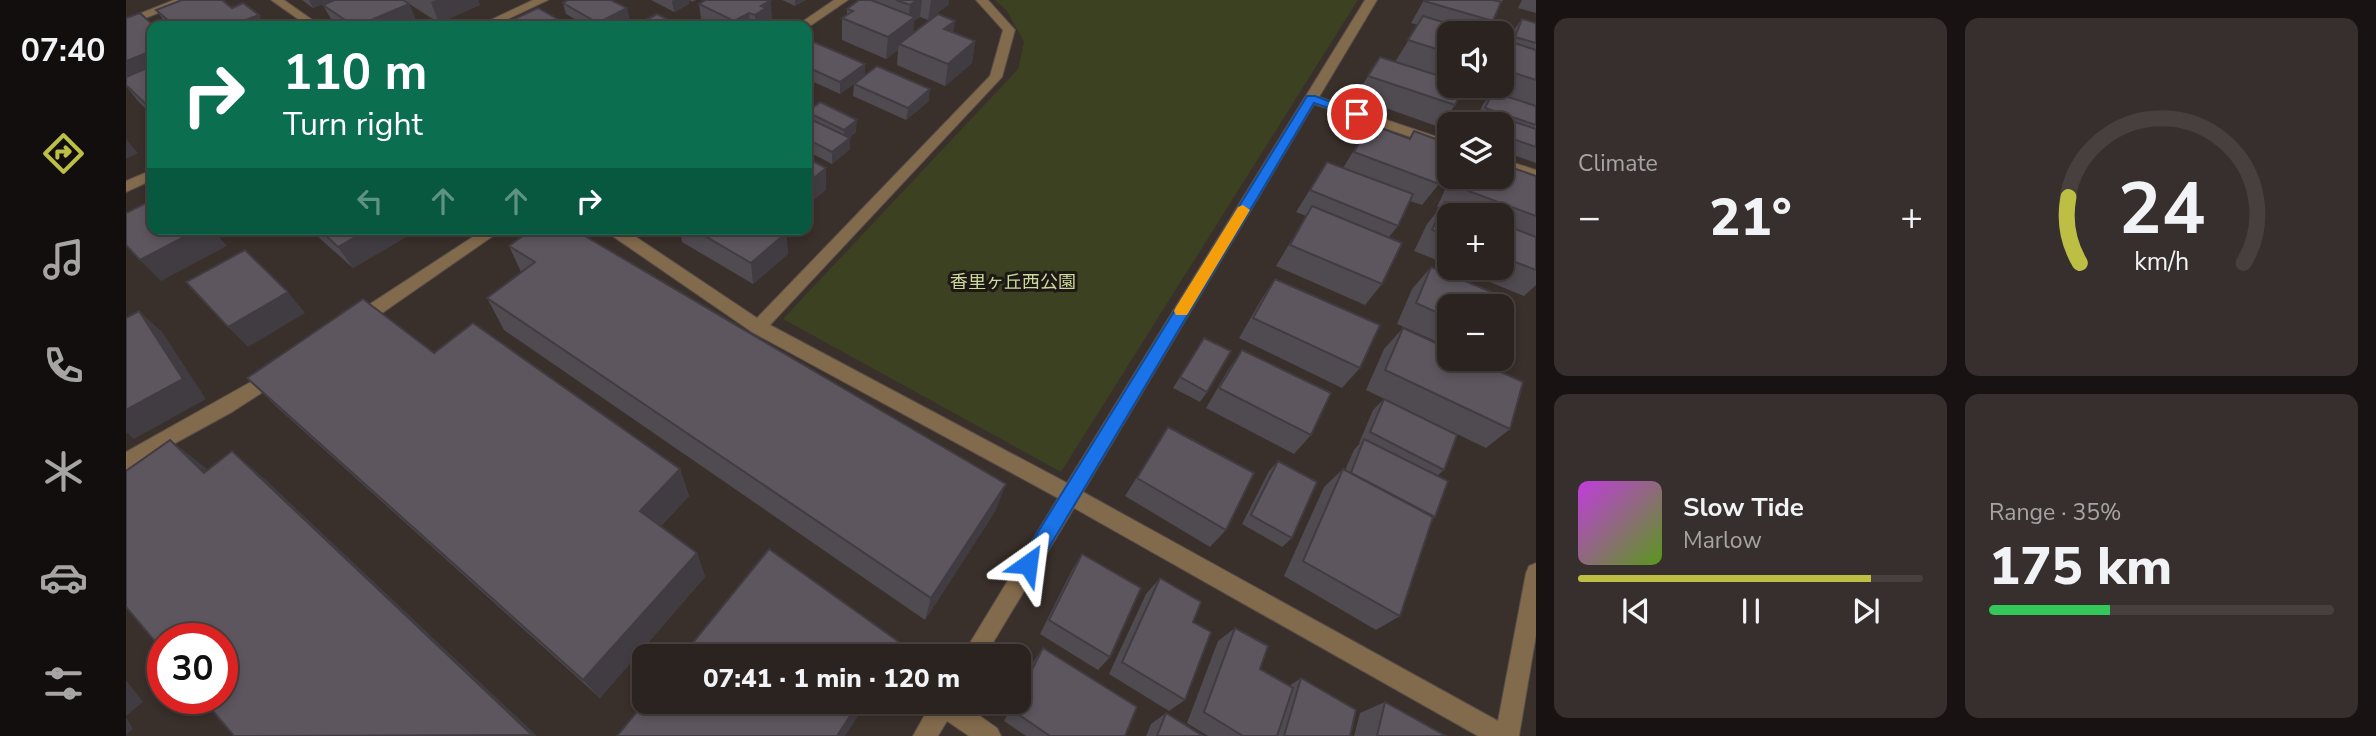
<!DOCTYPE html>
<html lang="en">
<head>
<meta charset="utf-8">
<style>
  :root { --surface:#2b2320; --page:#372f2d; --text:#f1f3f6; --muted:#a6a4a5; --line:#47403e; --accent:#bcbf44 }
  body { margin:0; font-family:"Nunito Sans","Noto Sans JP",sans-serif; background:var(--page); color:var(--text); height:100vh; display:flex; flex-direction:column; font-size:26px; white-space:nowrap }
  * { box-sizing:border-box; margin:0 }
  p { font-size:23px; color:var(--muted) }
  .icon { flex:none; width:38px; height:38px; fill:none; stroke:currentColor; stroke-width:2; stroke-linecap:round; stroke-linejoin:round }
  .map { position:relative; flex:1; overflow:hidden }
  .sheet { display:flex; flex-direction:column; gap:18px; padding:18px; background:#181312; width:840px }
  .sheet>* { flex:none }
  .banner { position:absolute; left:21px; top:21px; width:665px; height:214px; border-radius:14px; box-shadow:0 4px 10px #0003,0 0 0 2px var(--line); background:#0b6e4f; color:#fff; overflow:hidden }
  .fabs { position:absolute; left:1311px; top:21px; display:grid; gap:14px }
  .fabs a { display:grid; place-items:center; width:77px; height:77px; border-radius:14px; background:var(--surface); box-shadow:0 4px 10px #0003,0 0 0 2px var(--line); font-size:35px }
  .speed { position:absolute; left:21px; top:623px; display:flex; gap:14px; font-size:35px; font-weight:700; text-align:center }
  .speed>* { display:grid; place-content:center; width:91px; height:91px; border-radius:50%; background:var(--surface); box-shadow:0 4px 10px #0003,0 0 0 2px var(--line); line-height:1 }
  .speed .limit { border:10px solid #d22; background:#fff; color:#111 }
  .pin { position:absolute; display:grid; place-items:center; width:60px; height:60px; color:#fff; margin:-30px; border:4px solid #fff; border-radius:50%; box-shadow:0 2px 7px #0007 }
  .me { position:absolute; width:77px; margin:-38px; rotate:31deg; stroke-linejoin:round; filter:drop-shadow(0 0 5px #0008) }
  .turn { display:flex; align-items:center; gap:24px; height:147px; padding:0 21px; font-size:32px }
  .turn .icon { width:91px; height:91px; stroke-width:2.5 }
  .turn b { display:block; font-size:49px; line-height:60px }
  .lanes { display:flex; align-items:center; height:66px; padding:0 21px; background:#0003; justify-content:center; gap:35px; direction:ltr }
  .lanes .off { opacity:.35 }
  .big { font-size:52px; font-weight:800; line-height:1.1 }
  .sheet .widget { flex:1; display:flex; flex-direction:column; justify-content:center; gap:10px; min-width:0; padding:0 24px; border-radius:14px; background:var(--page) }
  .sheet .dial { align-items:center; gap:0 }
  .dial svg { height:182px; overflow:visible; fill:none; stroke:var(--line); stroke-width:7; stroke-linecap:round; text-anchor:middle }
  .dial text { fill:var(--text); stroke:none }
  .song { display:flex; align-items:center; gap:21px }
  .cover { width:84px; height:84px; border-radius:10px; background:linear-gradient(135deg,hsl(290 70% 55%),hsl(90 70% 35%)) }
  .played { height:7px; border-radius:4px; background:linear-gradient(90deg,var(--accent) 85%,var(--line) 85%) }
  .keys { display:flex; justify-content:space-around; direction:ltr }
  .heat { display:flex; justify-content:space-between; align-items:center; font-size:38px; direction:ltr }
  .charge { height:10px; border-radius:5px; background:linear-gradient(90deg,#34c759 35%,var(--line) 0) }
  .sheet .tiles { flex:1; display:grid; gap:18px; grid-template-columns:repeat(2,1fr) }
  .trip { position:absolute; left:506px; top:644px; width:399px; height:70px; border-radius:14px; background:var(--surface); box-shadow:0 4px 10px #0003,0 0 0 2px var(--line); font-weight:800; line-height:70px; text-align:center }
  main { display:flex; flex:1; min-height:0 }
  .tabs { display:flex; flex-direction:column; width:126px; justify-content:space-around; align-items:center; background:#110e0d; color:var(--muted) }
  .tabs .icon { width:49px; height:49px }
  .tabs .selected { color:var(--accent) }
  .tabs b { font-size:32px; color:var(--text) }
  .map>svg:first-child { display:block }
  .green { fill:#3b4121 }
  .lines { fill:none; stroke-linecap:round; stroke-linejoin:round }
  .minor-casing { stroke:#564c48; stroke-width:2 }
  .minor { fill:#826a4c; fill-rule:evenodd }
  .wall { fill:#504a51 }
  .shaded-wall { fill:#413c42 }
  .building { fill:#5d565e; stroke:#413c42; stroke-width:2 }
  .route { fill:#1a73e8; stroke:#114b97; stroke-width:2 }
  .slow { fill:#f59e0b }
  .labels { text-anchor:middle; stroke-width:6; stroke-linejoin:round; paint-order:stroke }
  .park-label { font-size:18px; fill:#ccd998; stroke:#1d1816 }
</style>
</head>
<body>
<main>
<nav class="tabs">
<b>07:40</b>
<svg class="icon selected" aria-label="directions" viewBox="0 0 24 24"><path d="M12 3l9 9-9 9-9-9zM9 14v-3h6M13 9l2 2-2 2"/></svg>
<svg class="icon" aria-label="music" viewBox="0 0 24 24"><path d="M9 18V5l10-2v13"/><circle cx="6" cy="18" r="3"/><circle cx="16" cy="16" r="3"/></svg>
<svg class="icon" aria-label="phone" viewBox="0 0 24 24"><path d="M5 4h4l2 5-3 2q2 4 5 5l2-3 5 2v4C11 20 4 13 5 4z"/></svg>
<svg class="icon" aria-label="climate" viewBox="0 0 24 24"><path d="M12 3v18M4 7l16 10M4 17L20 7"/></svg>
<svg class="icon" aria-label="car" viewBox="0 0 24 24"><path d="M5 17H2v-5l4-1 3-4h7l3 4 3 1v5h-3M9 17h6M6 11h13"/><circle cx="7" cy="17" r="2"/><circle cx="17" cy="17" r="2"/></svg>
<svg class="icon" aria-label="filters" viewBox="0 0 24 24"><path d="M4 7h16M4 17h16"/><circle cx="9" cy="7" r="2"/><circle cx="15" cy="17" r="2"/></svg>
</nav>
<div class="map">
<svg width="1410" height="736" viewBox="0 0 1410 736">
  <rect width="100%" height="100%" fill="#392f2b"/>
  <path class="green" d="M 869,0 L 1232,0 L 935,472 L 657,319 L 892,69 L 898,42 L 881,11 Z"/>
  <g class="lines">
    <defs>
      <g id="minor">
        <path d="M 48,0 L 64,0 L 0,26 L 0,19 Z"/>
        <path d="M 145,0 L 158,0 L 195,26 L 182,26 Z"/>
        <path d="M 407,0 L 422,0 L 367,26 L 352,26 Z"/>
        <path d="M 708,0 L 722,0 L 681,28 L 670,26 Z"/>
        <path d="M 850,0 L 862,0 L 889,30 L 876,77 L 644,325 L 941,483 L 1239,0 L 1251,0 L 1193,97 L 1323,141 L 1323,150 L 1188,104 L 957,492 L 1372,721 L 1400,573 L 1403,566 L 1410,563 L 1410,635 L 1393,736 L 1352,736 L 948,508 L 859,656 L 836,656 L 932,498 L 626,332 L 482,233 L 480,229 L 498,229 L 631,318 L 864,76 L 877,30 Z"/>
        <path d="M 1376,159 L 1410,170 L 1410,180 L 1376,168 Z"/>
        <path d="M 26,170 L 26,180 L 0,192 L 0,181 Z"/>
        <path d="M 359,229 L 377,229 L 236,327 L 224,327 L 222,322 L 224,317 Z"/>
        <path d="M 148,369 L 154,371 L 157,376 L 154,381 L 106,412 L 0,470 L 0,452 Z"/>
        <path d="M 806,702 L 834,702 L 871,728 L 875,736 L 843,736 L 821,721 L 812,736 L 787,736 Z"/>
      </g>
    </defs>
    <use href="#minor" class="minor-casing"/>
    <use href="#minor" class="minor"/>
  </g>
  <g class="wall">
    <path d="M 176,0 L 206,0 L 187,8 Z"/>
    <path d="M 277,0 L 352,0 L 354,5 L 313,23 Z"/>
    <path d="M 525,0 L 570,0 L 566,2 L 563,0 L 563,4 L 548,12 Z"/>
    <path d="M 644,0 L 646,22 L 641,24 L 642,26 L 579,26 L 576,25 L 573,4 Z"/>
    <path d="M 656,0 L 680,0 L 669,6 Z"/>
    <path d="M 747,0 L 823,0 L 822,5 L 802,20 L 794,17 L 788,21 L 787,32 L 829,21 L 827,32 L 849,41 L 846,63 L 819,86 L 771,65 L 772,50 L 760,59 L 716,40 L 716,18 L 721,15 L 721,9 Z"/>
    <path d="M 1298,0 L 1377,0 L 1373,6 L 1367,21 L 1358,33 L 1323,33 L 1323,65 L 1321,64 L 1313,76 L 1269,62 L 1292,25 L 1285,23 Z"/>
    <path d="M 1396,0 L 1410,0 L 1410,13 L 1392,8 Z"/>
    <path d="M 437,3 L 504,20 L 491,26 L 461,26 L 440,14 Z"/>
    <path d="M 283,4 L 292,25 L 290,26 L 209,26 L 197,5 Z"/>
    <path d="M 106,8 L 139,26 L 42,26 L 30,10 Z"/>
    <path d="M 0,18 L 26,26 L 26,115 L 12,101 L 0,86 Z"/>
    <path d="M 1396,19 L 1410,23 L 1410,163 L 1376,151 L 1376,124 L 1362,124 L 1350,120 L 1357,104 L 1366,93 L 1354,89 L 1355,86 L 1376,86 L 1376,50 L 1382,41 L 1383,42 L 1387,31 Z"/>
    <path d="M 681,47 L 739,76 L 803,101 L 780,120 L 727,96 L 728,84 L 732,81 L 714,94 L 681,79 Z"/>
    <path d="M 1254,57 L 1329,105 L 1313,127 L 1229,97 Z"/>
    <path d="M 681,98 L 687,101 L 687,108 L 730,132 L 724,137 L 724,149 L 706,164 L 681,151 Z"/>
    <path d="M 1244,124 L 1283,138 L 1288,131 L 1313,184 L 1296,205 L 1284,201 L 1272,226 L 1263,237 L 1256,284 L 1239,305 L 1150,266 L 1180,216 L 1170,212 L 1201,162 L 1217,168 Z"/>
    <path d="M 1378,165 L 1410,176 L 1410,285 L 1398,296 L 1329,268 L 1376,268 L 1376,215 L 1323,215 L 1323,265 L 1288,251 L 1301,224 L 1314,208 L 1311,207 L 1323,181 L 1326,177 L 1376,177 L 1376,168 Z"/>
    <path d="M 186,229 L 275,229 L 280,237 L 227,268 L 190,235 Z"/>
    <path d="M 536,229 L 553,229 L 546,235 Z"/>
    <path d="M 554,229 L 654,229 L 660,233 L 662,254 L 627,284 L 556,242 Z"/>
    <path d="M 383,246 L 870,510 L 799,620 L 378,330 L 361,298 L 395,272 Z"/>
    <path d="M 1305,267 L 1323,306 L 1323,347 L 1271,324 L 1286,289 Z"/>
    <path d="M 1149,279 L 1234,368 L 1216,388 L 1113,338 L 1135,300 Z"/>
    <path d="M 1277,328 L 1384,429 L 1360,448 L 1240,390 L 1258,349 Z"/>
    <path d="M 1078,338 L 1081,392 L 1074,402 L 1047,388 Z"/>
    <path d="M 1116,350 L 1185,435 L 1168,454 L 1080,408 L 1102,370 Z"/>
    <path d="M 308,353 L 554,469 L 563,496 L 535,526 L 571,553 L 579,577 L 474,698 L 152,408 L 121,378 Z"/>
    <path d="M 1258,399 L 1318,470 L 1311,476 L 1309,517 L 1306,520 L 1274,616 L 1250,630 L 1158,576 L 1198,487 L 1217,469 L 1219,470 L 1228,450 L 1234,443 L 1233,443 L 1247,410 Z"/>
    <path d="M 1042,427 L 1100,530 L 1084,547 L 999,496 Z"/>
    <path d="M 1152,461 L 1166,538 L 1156,547 L 1116,524 L 1143,471 Z"/>
    <path d="M 956,554 L 984,657 L 972,670 L 914,634 L 946,570 Z"/>
    <path d="M 1034,578 L 1067,622 L 1059,700 L 1043,711 L 983,674 L 1020,594 Z"/>
    <path d="M 1109,628 L 1134,669 L 1163,686 L 1175,678 L 1224,736 L 1082,736 L 1061,723 L 1092,641 Z"/>
    <path d="M 917,648 L 999,736 L 900,736 L 878,721 L 888,702 L 892,702 L 892,692 L 908,661 Z"/>
    <path d="M 1259,702 L 1320,736 L 1228,736 L 1234,713 Z"/>
    <path d="M 1040,713 L 1077,736 L 1020,736 L 1025,724 Z"/>
  </g>
  <g class="shaded-wall">
    <path d="M 183,0 L 206,0 L 187,8 Z"/>
    <path d="M 310,0 L 352,0 L 354,5 L 313,23 L 305,2 Z"/>
    <path d="M 548,0 L 563,0 L 563,4 L 548,12 L 546,1 Z"/>
    <path d="M 645,0 L 646,22 L 641,24 L 642,26 L 630,26 L 629,15 L 635,6 Z"/>
    <path d="M 669,0 L 680,0 L 669,6 Z"/>
    <path d="M 791,0 L 796,0 L 794,17 L 788,21 L 787,38 L 773,44 L 772,50 L 760,59 L 762,37 L 782,22 L 784,5 Z"/>
    <path d="M 805,0 L 823,0 L 822,5 L 802,20 Z"/>
    <path d="M 283,4 L 292,25 L 290,26 L 231,26 Z"/>
    <path d="M 501,8 L 504,20 L 491,26 L 473,26 L 472,23 Z"/>
    <path d="M 623,13 L 624,26 L 608,26 L 608,21 Z"/>
    <path d="M 133,15 L 139,26 L 104,26 Z"/>
    <path d="M 829,21 L 826,42 L 818,29 Z"/>
    <path d="M 849,41 L 846,63 L 819,86 L 822,64 Z"/>
    <path d="M 26,51 L 26,79 L 0,83 L 0,61 Z"/>
    <path d="M 739,64 L 739,76 L 714,94 L 714,82 Z"/>
    <path d="M 804,89 L 803,101 L 780,120 L 782,108 Z"/>
    <path d="M 687,101 L 687,113 L 681,112 L 681,105 Z"/>
    <path d="M 731,120 L 730,132 L 718,142 L 718,130 Z"/>
    <path d="M 724,138 L 724,149 L 706,164 L 706,152 Z"/>
    <path d="M 0,139 L 12,153 L 0,159 Z"/>
    <path d="M 700,168 L 700,190 L 681,206 L 681,184 Z"/>
    <path d="M 73,229 L 86,229 L 101,246 L 35,281 L 14,260 Z"/>
    <path d="M 243,229 L 275,229 L 280,237 L 227,268 L 212,247 Z"/>
    <path d="M 294,229 L 305,229 L 297,234 Z"/>
    <path d="M 544,229 L 553,229 L 546,235 Z"/>
    <path d="M 660,233 L 662,254 L 627,284 L 625,263 Z"/>
    <path d="M 162,292 L 179,313 L 122,347 L 102,327 Z"/>
    <path d="M 13,311 L 36,332 L 80,399 L 8,439 L 0,432 L 0,410 Z"/>
    <path d="M 44,440 L 80,468 L 113,500 L 78,473 Z"/>
    <path d="M 106,451 L 139,479 L 411,736 L 405,736 Z"/>
    <path d="M 554,469 L 563,496 L 525,536 L 514,511 Z"/>
    <path d="M 880,484 L 870,510 L 799,620 L 805,598 Z"/>
    <path d="M 571,553 L 579,577 L 474,698 L 457,680 Z"/>
    <path d="M 773,642 L 770,656 L 764,656 Z"/>
    <path d="M 0,680 L 17,702 L 0,716 Z"/>
    <path d="M 733,702 L 741,702 L 719,736 L 711,736 Z"/>
    <path d="M 0,717 L 7,729 L 0,735 L 4,736 L 0,736 Z"/>
  </g>
  <g class="building">
    <path d="M 56,0 L 96,0 L 106,8 L 117,3 L 133,15 L 104,26 L 49,26 L 30,10 Z"/>
    <path d="M 208,0 L 277,0 L 283,4 L 231,26 L 228,26 L 197,5 Z"/>
    <path d="M 442,0 L 485,0 L 501,8 L 472,23 L 437,3 Z"/>
    <path d="M 580,0 L 645,0 L 635,6 L 640,8 L 629,15 L 623,13 L 608,21 L 573,4 Z"/>
    <path d="M 733,0 L 745,0 L 789,17 L 762,37 L 716,18 L 727,11 L 721,9 Z"/>
    <path d="M 770,0 L 791,0 L 784,5 Z"/>
    <path d="M 1299,0 L 1367,0 L 1375,2 L 1367,21 L 1298,1 Z"/>
    <path d="M 412,8 L 444,26 L 375,25 Z"/>
    <path d="M 14,13 L 28,26 L 26,26 L 26,51 L 0,61 L 0,18 Z"/>
    <path d="M 531,14 L 554,26 L 508,26 Z"/>
    <path d="M 812,14 L 829,21 L 818,29 L 849,41 L 822,64 L 773,44 Z"/>
    <path d="M 1297,16 L 1352,33 L 1323,33 L 1323,53 L 1282,40 Z"/>
    <path d="M 1396,19 L 1410,23 L 1410,43 L 1389,37 Z"/>
    <path d="M 1382,41 L 1410,50 L 1410,80 L 1376,69 L 1376,55 Z"/>
    <path d="M 688,42 L 739,64 L 714,82 L 681,67 L 681,58 L 685,55 L 681,53 L 681,47 Z"/>
    <path d="M 1254,57 L 1323,79 L 1323,86 L 1339,86 L 1329,105 L 1242,76 Z"/>
    <path d="M 26,66 L 26,110 L 0,85 L 0,77 Z"/>
    <path d="M 751,66 L 804,89 L 782,108 L 728,84 Z"/>
    <path d="M 1367,92 L 1410,106 L 1410,125 L 1359,108 Z"/>
    <path d="M 681,98 L 687,101 L 681,105 Z"/>
    <path d="M 694,102 L 731,120 L 718,130 L 681,112 Z"/>
    <path d="M 1374,117 L 1410,129 L 1410,147 L 1376,135 L 1376,124 L 1371,124 Z"/>
    <path d="M 682,118 L 724,138 L 706,152 L 681,139 L 681,119 Z"/>
    <path d="M 1244,124 L 1284,139 L 1288,131 L 1323,144 L 1323,162 L 1313,184 L 1228,152 Z"/>
    <path d="M 681,158 L 700,168 L 681,184 Z"/>
    <path d="M 1201,162 L 1287,194 L 1272,226 L 1184,190 Z"/>
    <path d="M 1378,165 L 1410,176 L 1410,216 L 1329,186 L 1333,177 L 1376,177 L 1376,172 Z"/>
    <path d="M 26,200 L 26,229 L 73,229 L 14,260 L 0,245 L 0,213 Z"/>
    <path d="M 1319,202 L 1352,215 L 1323,215 L 1323,236 L 1306,230 Z"/>
    <path d="M 1186,206 L 1276,243 L 1256,284 L 1164,245 Z"/>
    <path d="M 1376,224 L 1410,237 L 1410,270 L 1376,257 Z"/>
    <path d="M 193,229 L 243,229 L 212,247 Z"/>
    <path d="M 406,229 L 447,229 L 880,484 L 805,598 L 361,298 L 409,262 L 383,246 Z"/>
    <path d="M 567,229 L 654,229 L 660,233 L 625,263 Z"/>
    <path d="M 119,250 L 162,292 L 102,327 L 60,282 Z"/>
    <path d="M 1305,267 L 1380,298 L 1376,312 L 1376,306 L 1323,306 L 1323,318 L 1290,303 Z"/>
    <path d="M 1149,279 L 1254,325 L 1234,368 L 1127,318 Z"/>
    <path d="M 237,299 L 308,353 L 347,323 L 554,469 L 514,511 L 571,553 L 457,680 L 121,378 Z"/>
    <path d="M 13,311 L 57,379 L 0,410 L 0,318 Z"/>
    <path d="M 1277,328 L 1323,349 L 1323,359 L 1346,359 L 1397,382 L 1384,429 L 1259,370 Z"/>
    <path d="M 1078,338 L 1105,351 L 1081,392 L 1054,377 Z"/>
    <path d="M 1116,350 L 1205,393 L 1185,435 L 1093,388 Z"/>
    <path d="M 1258,399 L 1331,435 L 1318,470 L 1244,432 Z"/>
    <path d="M 1042,427 L 1128,473 L 1100,530 L 1011,478 Z"/>
    <path d="M 1238,439 L 1322,481 L 1309,517 L 1225,473 Z"/>
    <path d="M 44,440 L 78,473 L 106,451 L 406,735 L 108,736 L 76,698 L 96,698 L 96,639 L 37,639 L 37,651 L 0,607 L 0,471 Z"/>
    <path d="M 1152,461 L 1191,482 L 1166,538 L 1125,515 Z"/>
    <path d="M 1217,469 L 1307,517 L 1274,616 L 1177,561 Z"/>
    <path d="M 643,549 L 773,642 L 764,656 L 556,656 Z"/>
    <path d="M 956,554 L 1015,588 L 984,657 L 923,620 Z"/>
    <path d="M 1034,578 L 1075,602 L 1067,622 L 1085,632 L 1059,700 L 996,662 Z"/>
    <path d="M 1109,628 L 1142,646 L 1134,669 L 1167,688 L 1151,736 L 1117,736 L 1078,712 Z"/>
    <path d="M 917,648 L 1011,707 L 999,736 L 924,736 L 886,710 L 890,702 L 892,702 L 892,697 Z"/>
    <path d="M 1175,678 L 1230,710 L 1224,736 L 1158,736 Z"/>
    <path d="M 519,702 L 733,702 L 711,736 L 491,736 Z"/>
    <path d="M 1259,702 L 1320,736 L 1251,736 Z"/>
    <path d="M 1040,713 L 1077,736 L 1031,736 Z"/>
  </g>
  <path class="route" d="M 1181,96 L 1189,96 L 1237,114 L 1231,118 L 1188,103 L 909,571 L 902,573 L 896,571 L 893,564 L 896,558 Z"/>
  <path class="slow" d="M 1117,205 L 1124,210 L 1061,315 L 1050,315 L 1048,311 L 1050,307 L 1112,207 Z"/>
  <g class="labels">
    <g class="park-label">
      <text x="887" y="288">香里ヶ丘西公園</text>
    </g>
  </g>
</svg>
<div class="fabs">
<a><svg class="icon" aria-label="sound" viewBox="0 0 24 24"><path d="M4 9h4l5-4v14l-5-4H4zM17 9q2 3 0 6"/></svg></a>
<a><svg class="icon" aria-label="layers" viewBox="0 0 24 24"><path d="M12 4l9 5-9 5-9-5zM3 14l9 5 9-5"/></svg></a>
<a>+</a>
<a>−</a>
</div>
<div class="speed"><div class="limit">30</div></div>
<div class="pin" style="left:1231px;top:114px;background:#d93025"><svg class="icon" aria-label="arrive" viewBox="0 0 24 24"><path d="M6 21V4h12l-3 4 3 4H6"/></svg></div>
<svg class="me" style="left:902px;top:564px" viewBox="-20 -20 40 40"><path d="M0-17L14 15 0 8-14 15z" fill="#1a73e8" stroke="#fff" stroke-width="4"/></svg>
<div class="trip">07:41 · 1 min · 120 m</div>
<div class="banner">
<div class="turn"><svg class="icon" aria-label="right" viewBox="0 0 24 24"><path d="M7 20v-9h11M14 6l5 5-5 5"/></svg><div><b>110 m</b>Turn right</div></div>
<div class="lanes"><svg class="icon off" aria-label="left" viewBox="0 0 24 24"><path d="M17 20v-9H6M10 6l-5 5 5 5"/></svg><svg class="icon off" aria-label="ahead" viewBox="0 0 24 24"><path d="M12 20V5M6 11l6-6 6 6"/></svg><svg class="icon off" aria-label="ahead" viewBox="0 0 24 24"><path d="M12 20V5M6 11l6-6 6 6"/></svg><svg class="icon" aria-label="right" viewBox="0 0 24 24"><path d="M7 20v-9h11M14 6l5 5-5 5"/></svg></div>
</div>
</div>
<section class="sheet">
<div class="tiles">
<div class="widget"><p>Climate</p>
<div class="heat"><a>−</a><b class="big">21°</b><a>+</a></div>
</div>
<div class="widget dial"><svg viewBox="0 0 100 80">
<path d="M14 69A42 42 0 1 1 86 69"/>
<path d="M14 69A42 42 0 0 1 9 40" stroke="#bcbf44"/>
<text x="50" y="56" font-size="32" font-weight="700">24</text>
<text x="50" y="72" font-size="11">km/h</text>
</svg></div>
<div class="widget">
<div class="song"><i class="cover"></i><div><b>Slow Tide</b><p>Marlow</p></div></div>
<div class="played"></div>
<div class="keys"><svg class="icon" aria-label="previous" viewBox="0 0 24 24"><path d="M18 5L8 12l10 7zM5 5v14"/></svg><svg class="icon" aria-label="pause" viewBox="0 0 24 24"><path d="M8 5v14M16 5v14"/></svg><svg class="icon" aria-label="next" viewBox="0 0 24 24"><path d="M6 5l10 7-10 7zM19 5v14"/></svg></div>
</div>
<div class="widget"><p>Range · 35%</p><b class="big">175 km</b><div class="charge"></div></div>
</div>
</section>
</main>
</body>
</html>
